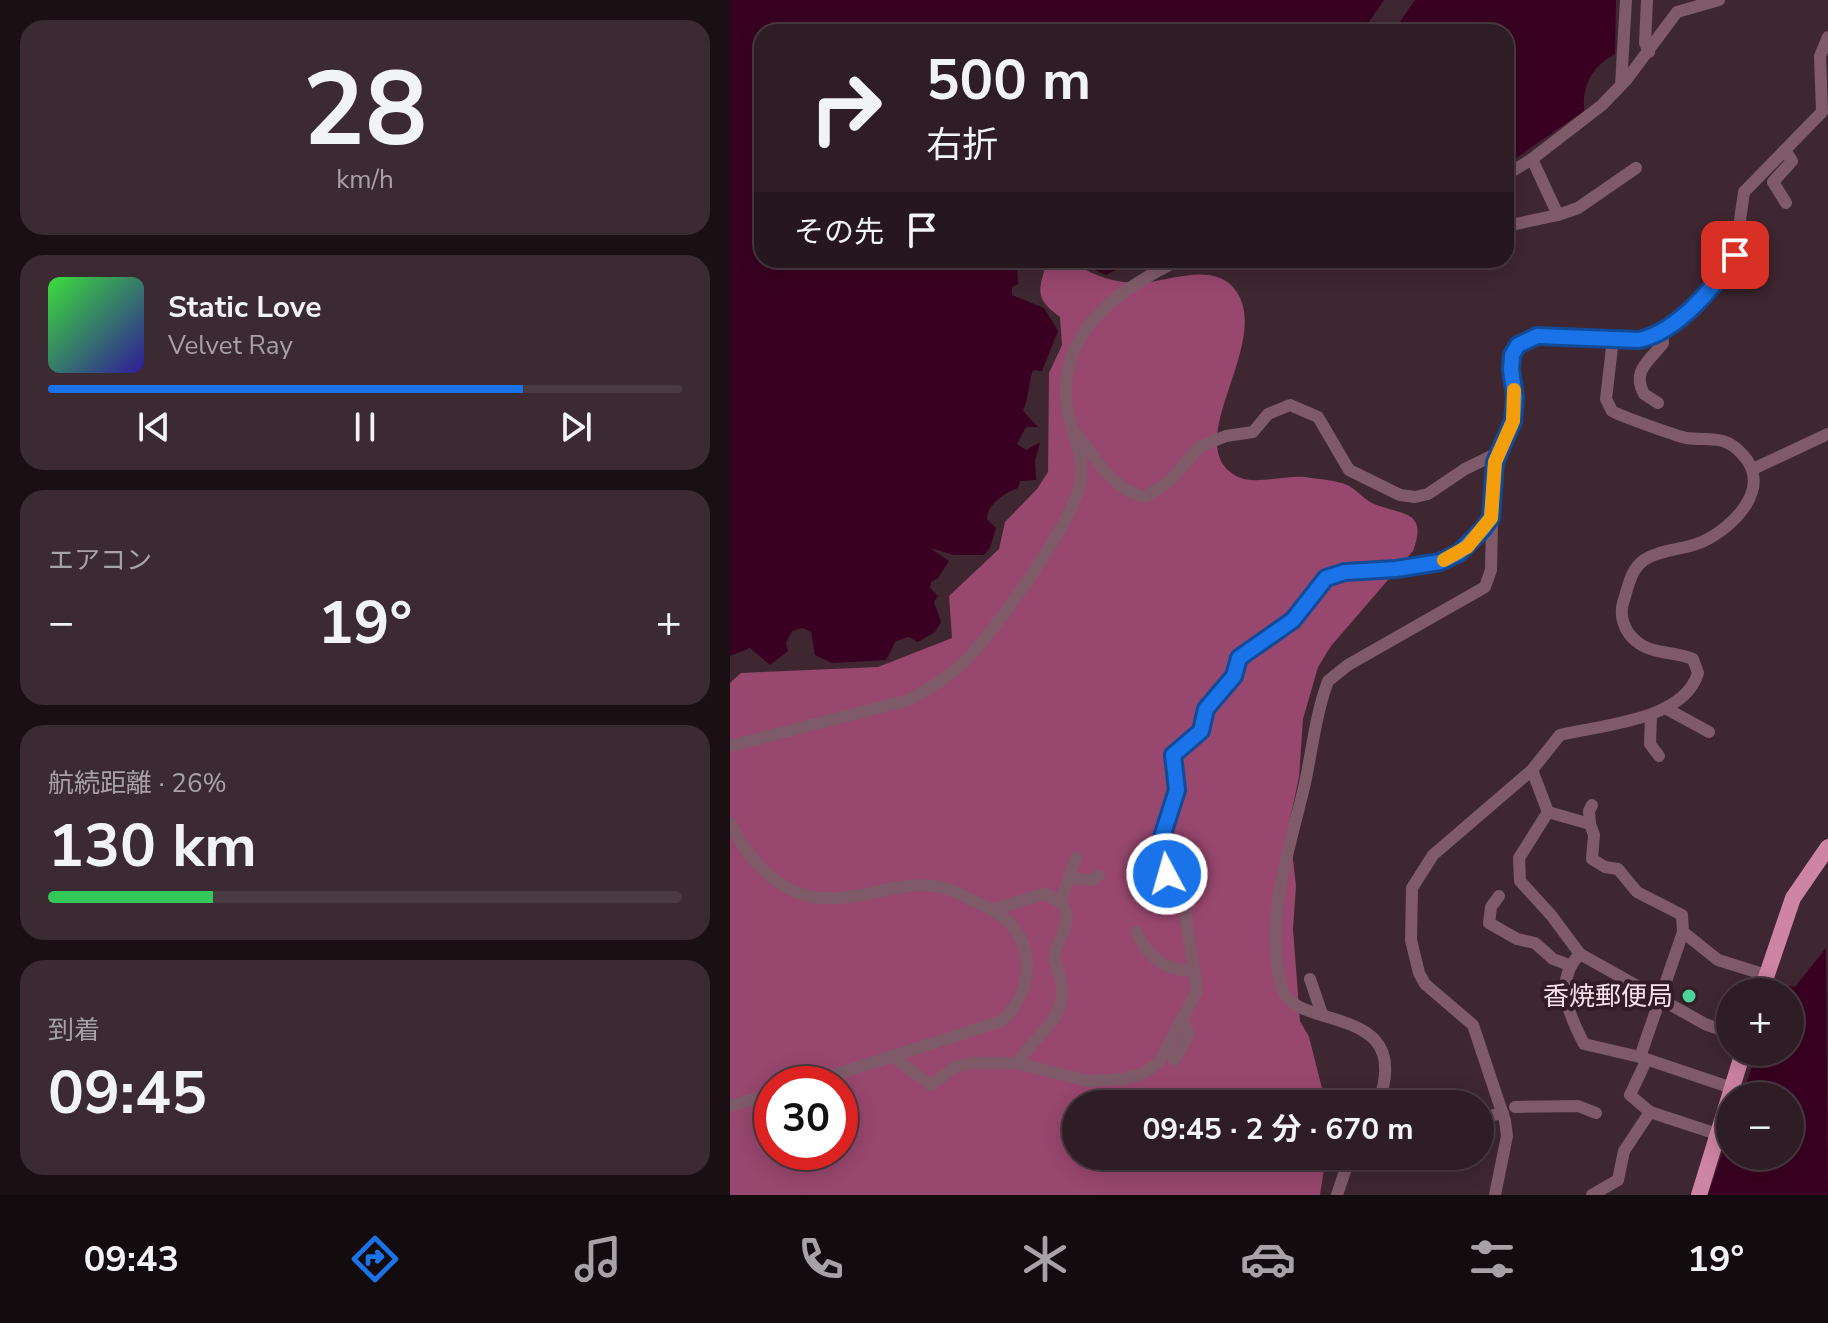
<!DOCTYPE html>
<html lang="ja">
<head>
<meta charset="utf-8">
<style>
  :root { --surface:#2f1d25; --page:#3b2a32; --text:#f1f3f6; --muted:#a7a2a7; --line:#4a3b42; --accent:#1a73e8 }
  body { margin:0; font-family:"Nunito Sans","Noto Sans JP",sans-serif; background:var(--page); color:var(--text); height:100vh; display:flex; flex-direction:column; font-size:30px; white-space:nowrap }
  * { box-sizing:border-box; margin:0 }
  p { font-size:26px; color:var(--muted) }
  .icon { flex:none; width:44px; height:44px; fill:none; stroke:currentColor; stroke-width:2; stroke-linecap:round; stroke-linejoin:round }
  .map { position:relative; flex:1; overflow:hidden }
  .panel { display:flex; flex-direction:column; gap:20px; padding:20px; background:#1a1014; width:730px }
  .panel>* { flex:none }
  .banner { position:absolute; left:24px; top:24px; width:760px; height:244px; border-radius:24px; box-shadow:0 4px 20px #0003,0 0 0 2px var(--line); background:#2f1d25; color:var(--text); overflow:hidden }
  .controls { position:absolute; left:986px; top:978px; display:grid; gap:16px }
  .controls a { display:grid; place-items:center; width:88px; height:88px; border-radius:50%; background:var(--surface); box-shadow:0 4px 20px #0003,0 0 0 2px var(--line); font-size:40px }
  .speed { position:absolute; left:24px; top:1066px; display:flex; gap:16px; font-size:40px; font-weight:700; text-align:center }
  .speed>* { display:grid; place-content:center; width:104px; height:104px; border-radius:50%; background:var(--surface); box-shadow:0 4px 20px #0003,0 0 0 2px var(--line); line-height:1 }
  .speed .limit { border:12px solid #d22; background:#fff; color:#111 }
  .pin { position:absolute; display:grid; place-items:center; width:68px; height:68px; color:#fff; margin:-34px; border-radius:16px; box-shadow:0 4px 12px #0006 }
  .me { position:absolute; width:88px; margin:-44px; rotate:354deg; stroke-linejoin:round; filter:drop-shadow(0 0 6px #0008) }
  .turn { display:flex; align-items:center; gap:28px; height:168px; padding:0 40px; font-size:36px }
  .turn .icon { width:104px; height:104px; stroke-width:2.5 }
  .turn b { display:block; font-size:56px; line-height:68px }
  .then { display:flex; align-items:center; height:76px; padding:0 40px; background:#0003; gap:16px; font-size:30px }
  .big { font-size:60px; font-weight:700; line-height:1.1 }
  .panel .card { flex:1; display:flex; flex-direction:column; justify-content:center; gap:12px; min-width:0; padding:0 28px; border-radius:24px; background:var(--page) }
  .panel .dial { align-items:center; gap:0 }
  .dial b { font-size:104px; line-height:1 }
  .song { display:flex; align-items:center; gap:24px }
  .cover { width:96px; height:96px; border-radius:12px; background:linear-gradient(135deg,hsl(120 70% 55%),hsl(250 70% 35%)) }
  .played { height:8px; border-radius:4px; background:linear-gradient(90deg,var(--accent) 75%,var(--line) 75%) }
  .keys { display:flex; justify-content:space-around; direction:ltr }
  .heat { display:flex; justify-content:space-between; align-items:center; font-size:44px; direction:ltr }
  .charge { height:12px; border-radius:6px; background:linear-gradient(90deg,#34c759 26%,var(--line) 0) }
  .trip { position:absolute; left:332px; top:1090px; width:432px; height:80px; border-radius:40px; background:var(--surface); box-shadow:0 4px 20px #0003,0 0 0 2px var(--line); font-weight:700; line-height:80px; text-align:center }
  .menu { display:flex; height:128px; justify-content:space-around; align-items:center; background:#130c0f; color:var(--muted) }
  .menu .icon { width:56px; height:56px }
  .menu .current { color:var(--accent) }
  .menu b { font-size:36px; color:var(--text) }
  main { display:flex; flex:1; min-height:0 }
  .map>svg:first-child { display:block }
  .forest { fill:#98476e; fill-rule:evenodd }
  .water { fill:#390021 }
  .pier { fill:#3f2731 }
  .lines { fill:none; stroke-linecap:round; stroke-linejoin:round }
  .minor { stroke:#7f5b6a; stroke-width:12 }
  .major { stroke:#ce84a4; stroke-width:16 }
  .route-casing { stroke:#114b97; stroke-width:20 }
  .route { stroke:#1a73e8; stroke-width:14 }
  .slow { stroke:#f59e0b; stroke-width:14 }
  .poi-dot { fill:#4cd39b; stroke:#341d27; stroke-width:3 }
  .labels { text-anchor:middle; stroke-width:8; stroke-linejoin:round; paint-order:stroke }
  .poi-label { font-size:26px; fill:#f5e4ea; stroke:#341d27; text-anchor:end }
</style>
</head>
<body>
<main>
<section class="panel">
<div class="card dial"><b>28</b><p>km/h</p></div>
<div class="card">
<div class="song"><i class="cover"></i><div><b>Static Love</b><p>Velvet Ray</p></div></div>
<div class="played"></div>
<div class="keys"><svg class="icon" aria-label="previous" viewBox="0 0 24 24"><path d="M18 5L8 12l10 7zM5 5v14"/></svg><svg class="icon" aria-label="pause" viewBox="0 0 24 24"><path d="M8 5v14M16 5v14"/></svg><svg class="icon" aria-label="next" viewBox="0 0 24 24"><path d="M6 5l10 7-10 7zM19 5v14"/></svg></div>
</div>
<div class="card"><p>エアコン</p>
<div class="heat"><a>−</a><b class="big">19°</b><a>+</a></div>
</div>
<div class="card"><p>航続距離 · 26%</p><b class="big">130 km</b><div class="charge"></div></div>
<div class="card"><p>到着</p><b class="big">09:45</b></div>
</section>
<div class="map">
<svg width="1098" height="1195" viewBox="0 0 1098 1195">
  <rect width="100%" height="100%" fill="#3f2731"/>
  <path class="forest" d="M 317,260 L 348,260 L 349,266 C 370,279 394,285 419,282 C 443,279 480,265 501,285 C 551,335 444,445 508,477 C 525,485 556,475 575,477 C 587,479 606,480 617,485 C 626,489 633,498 642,503 C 670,516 699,508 683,551 L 601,646 L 588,667 L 573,719 L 569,777 L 559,824 L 566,886 L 563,929 L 570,1021 L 579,1037 L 596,1104 L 346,1104 L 346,1156 L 596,1156 L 590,1195 L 0,1195 L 0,683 L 11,673 L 148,667 L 222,638 L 219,596 L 269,549 L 275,522 L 307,489 L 318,472 L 319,373 L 332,345 L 330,317 C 302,297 310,289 317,260 ZM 42,1084 L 110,1084 L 110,1152 L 42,1152 Z"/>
  <g class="water">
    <path d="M 0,0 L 886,0 L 885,54 C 862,66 852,86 854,111 L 776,165 L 776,32 L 32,32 L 32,260 L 96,260 L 104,268 L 124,260 L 287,260 L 288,284 L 282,287 L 282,295 L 314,308 L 328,331 L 312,371 L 303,370 C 298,384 299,398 293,411 L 308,427 L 296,427 L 287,444 L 296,450 L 310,442 L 305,461 L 306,480 L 290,481 L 288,488 C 275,492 256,506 257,519 L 266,528 L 260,548 L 254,555 L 224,555 L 200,548 L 219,561 L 208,578 L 201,582 L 200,588 L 208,596 L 204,602 L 211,622 L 205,632 L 188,642 L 179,637 L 166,641 L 156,660 L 102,663 L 85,655 L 81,632 L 72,628 L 62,631 L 56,643 L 58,651 L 40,665 L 20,648 L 0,656 Z"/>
    <path d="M 354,260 L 406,260 L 376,275 L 354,265 Z"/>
    <path d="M 1096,948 L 1098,1195 L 978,1195 L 1000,1130 L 1000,1156 L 1060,1156 L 1060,1096 L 1012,1096 L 1027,1052 L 1060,1052 L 1060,992 L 1056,992 L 1059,986 L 1065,987 Z"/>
  </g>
  <path class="pier" d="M 654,0 L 685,0 L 663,32 L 632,32 Z"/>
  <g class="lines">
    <g class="minor">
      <path d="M 917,0 L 915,43 L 919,52"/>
      <path d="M 891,85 L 896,0"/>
      <path d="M 1055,150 L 1062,161 L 1043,182 L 1056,203"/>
      <path d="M 802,159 L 828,215 L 848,208 L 906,168"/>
      <path d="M 776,175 L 802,159 L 872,105 L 897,79 L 947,12 L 989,0"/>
      <path d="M 776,226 L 828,215"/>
      <path d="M 928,403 L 914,394 C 901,370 920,361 933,343 L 932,332"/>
      <path d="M 346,433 C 366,458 382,490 415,497 L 440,481 L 469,447 L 496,436 L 523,432 L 538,414 L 560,405 L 588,417 L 619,470 L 670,495 L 685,497 L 698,494 L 735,469 L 770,452"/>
      <path d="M 1023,469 L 1098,434"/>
      <path d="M 935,708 L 979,732"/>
      <path d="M 921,716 L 920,744 L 929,756"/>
      <path d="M 0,746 L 179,700 C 197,690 214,680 230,666 C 262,636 345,521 351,479 C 354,456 343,436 338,414 C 323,334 387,290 449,260"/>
      <path d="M 802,770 L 818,812 L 789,858 L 790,881 L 821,915 L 850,954 L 975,1024 L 1000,1033"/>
      <path d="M 818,812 L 860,824 L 864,835 L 862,859 L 875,867 L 888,869 L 907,892 L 952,915 L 953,932"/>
      <path d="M 0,823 C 16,855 42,887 78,896 C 122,906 161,881 204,886 C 217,887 232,895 244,901 C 258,908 275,915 284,928 C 307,958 297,997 272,1021 L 76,1084"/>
      <path d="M 860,824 L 859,811 L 862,805"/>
      <path d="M 338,878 L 363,880 L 369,876"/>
      <path d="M 769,896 L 761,907 L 759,923 L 787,939 L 805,943 L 823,959 L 839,965"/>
      <path d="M 330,903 L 346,858"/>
      <path d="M 261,910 L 314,894 C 357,909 326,935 324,960 C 348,1012 314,1026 286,1063"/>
      <path d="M 407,932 C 416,957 438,973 465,970"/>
      <path d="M 850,954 C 823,981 839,1015 854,1044 L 910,1057 L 1002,1088"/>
      <path d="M 580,979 L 592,1014"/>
      <path d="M 163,1057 L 201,1085 L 225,1067 L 242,1063 L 286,1063 L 358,1081 L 394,1079 L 414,1073 L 429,1062 L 467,991 L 455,911 L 437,874 L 432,837 L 447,790 L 443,755 L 471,731 L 476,709 L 504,676 L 513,653 L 563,620 L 582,591 L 596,578 L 615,572 L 666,569 L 710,562 L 737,547 L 761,518"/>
      <path d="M 910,1057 L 953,932 L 988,960 L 1036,975"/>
      <path d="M 444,1060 L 459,1034 L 453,1023"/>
      <path d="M 916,1061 L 900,1095 L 920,1112"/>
      <path d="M 648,1104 C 686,1000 564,1033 552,988 C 533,920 560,849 575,783 C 582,750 586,713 598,681 L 618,665 L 755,587 L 761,570 L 763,476 L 783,421 L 785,397 L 781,370 L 784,350 L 807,336 L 909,340 L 932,332 L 954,314 L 1005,255 L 1014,192 L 1092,112 L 1090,56 L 1098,37"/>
      <path d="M 0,1106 L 42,1094"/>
      <path d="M 785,1107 L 848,1106 L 866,1113"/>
      <path d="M 750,1118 L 773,1113"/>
      <path d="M 607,1195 L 620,1156"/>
      <path d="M 765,1195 L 777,1136 L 775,1121 L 743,1025 L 695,984 L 689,973 L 681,940 L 682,888 L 703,855 L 802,770 L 830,735 C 870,725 954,721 968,673 L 963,659 C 945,651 922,655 906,641 C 895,632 889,617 893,603 C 898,588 900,570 914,560 C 931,549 953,550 972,542 C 1004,527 1044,487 1012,454 C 994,434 979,441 956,438 C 947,436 890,416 882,411 L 876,399 L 883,339"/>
      <path d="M 862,1195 L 888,1180 L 894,1151 L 920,1112 L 987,1134"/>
    </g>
    <g class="major">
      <path d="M 1031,992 L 1063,898 L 1098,847"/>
      <path d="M 969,1195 L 1013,1052"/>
    </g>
  </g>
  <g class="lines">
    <defs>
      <path id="route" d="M 437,874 L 432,837 L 447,790 L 443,755 L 471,731 L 476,709 L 504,676 L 509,658 L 563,620 L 596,578 L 615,572 L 666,569 L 710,562 L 729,553 L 752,530 L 761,518 L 765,462 L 783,421 L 785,397 L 781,370 L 782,355 L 788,345 L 807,336 L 909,340 C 947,332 985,287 1005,255"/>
    </defs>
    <use href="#route" class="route-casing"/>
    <use href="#route" class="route"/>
    <path class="slow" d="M 714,560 L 737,547 L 761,518 L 765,462 L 783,421 L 784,390"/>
  </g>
  <circle class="poi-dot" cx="959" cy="996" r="8"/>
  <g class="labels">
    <g class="poi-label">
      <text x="943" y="1005">香焼郵便局</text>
    </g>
  </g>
</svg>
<div class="controls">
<a>+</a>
<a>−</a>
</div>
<div class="speed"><div class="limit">30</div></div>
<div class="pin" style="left:1005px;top:255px;background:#d93025"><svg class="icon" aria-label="arrive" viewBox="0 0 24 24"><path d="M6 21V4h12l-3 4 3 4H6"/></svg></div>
<svg class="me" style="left:437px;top:874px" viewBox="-20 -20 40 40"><circle r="17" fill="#1a73e8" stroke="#fff" stroke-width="3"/><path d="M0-11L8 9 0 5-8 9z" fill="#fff"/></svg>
<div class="trip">09:45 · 2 分 · 670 m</div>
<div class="banner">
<div class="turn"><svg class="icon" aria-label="right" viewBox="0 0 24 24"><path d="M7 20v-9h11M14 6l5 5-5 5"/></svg><div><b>500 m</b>右折</div></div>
<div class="then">その先<svg class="icon" aria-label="arrive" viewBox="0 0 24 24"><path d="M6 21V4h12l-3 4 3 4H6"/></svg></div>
</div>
</div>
</main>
<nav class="menu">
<b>09:43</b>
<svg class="icon current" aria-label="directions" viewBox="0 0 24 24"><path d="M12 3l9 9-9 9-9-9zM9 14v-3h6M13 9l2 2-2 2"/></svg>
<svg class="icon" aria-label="music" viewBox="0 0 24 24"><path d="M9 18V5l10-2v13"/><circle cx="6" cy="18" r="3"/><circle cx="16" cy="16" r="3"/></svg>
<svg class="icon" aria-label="phone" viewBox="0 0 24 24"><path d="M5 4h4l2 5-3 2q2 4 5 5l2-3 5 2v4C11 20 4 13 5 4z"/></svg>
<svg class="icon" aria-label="climate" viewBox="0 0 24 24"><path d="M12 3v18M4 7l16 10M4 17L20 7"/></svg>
<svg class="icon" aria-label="car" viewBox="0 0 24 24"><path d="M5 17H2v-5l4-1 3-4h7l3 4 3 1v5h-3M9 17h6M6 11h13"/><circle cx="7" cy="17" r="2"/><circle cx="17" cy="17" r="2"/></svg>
<svg class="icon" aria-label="filters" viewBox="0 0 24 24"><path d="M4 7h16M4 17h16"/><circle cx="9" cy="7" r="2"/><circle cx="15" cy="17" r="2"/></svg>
<b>19°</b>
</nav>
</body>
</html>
